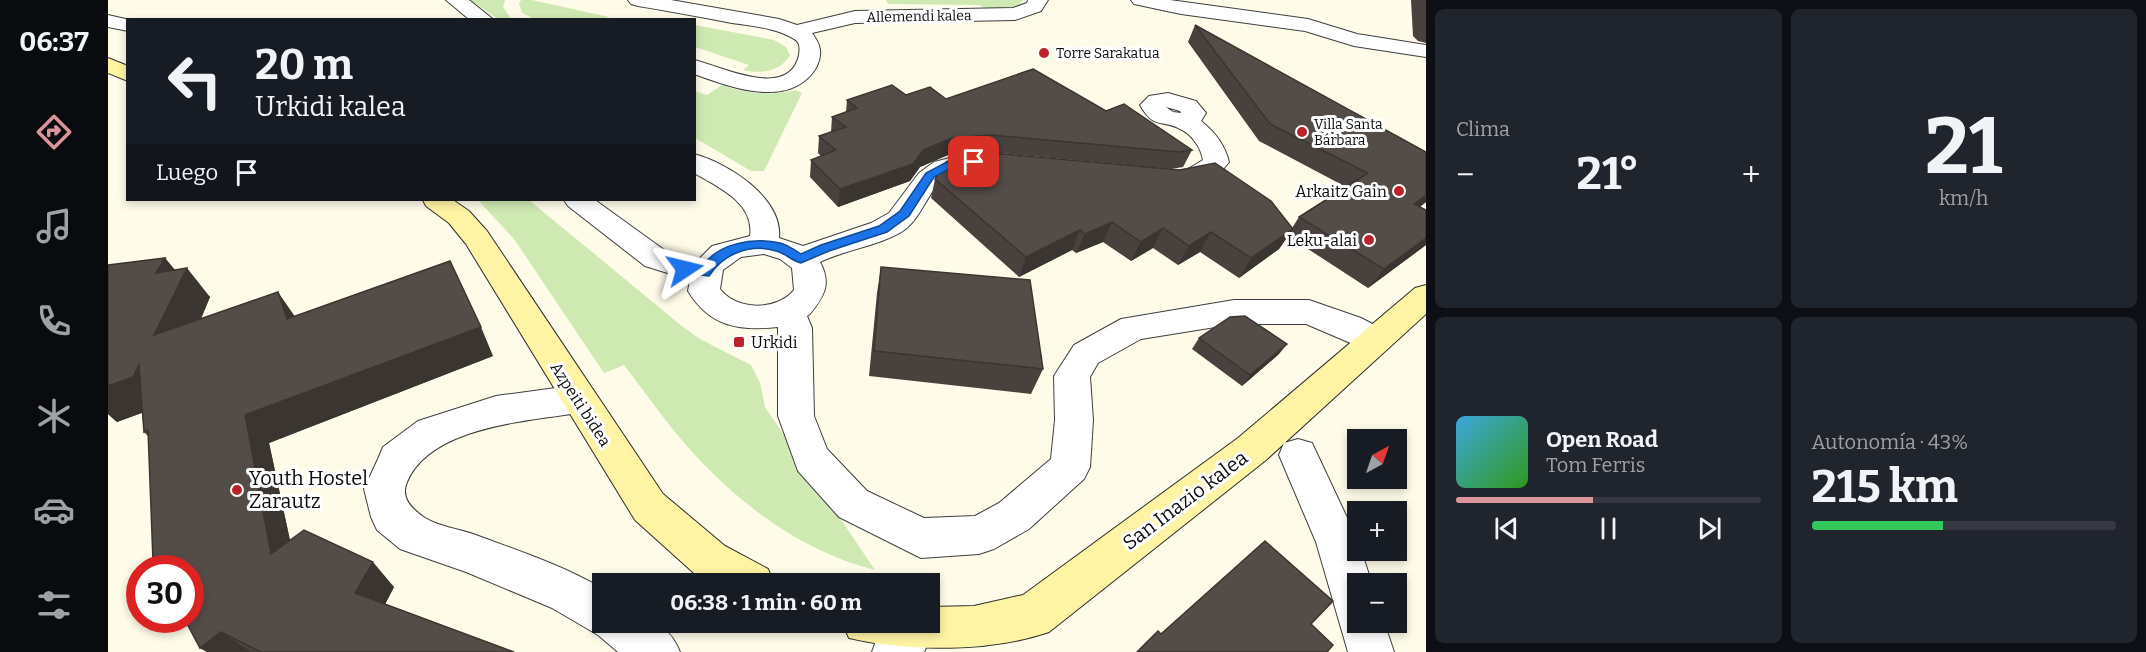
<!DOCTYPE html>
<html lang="es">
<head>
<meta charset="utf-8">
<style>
  :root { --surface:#171b24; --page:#20242c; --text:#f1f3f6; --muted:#9ea1a6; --line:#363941; --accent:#da959a }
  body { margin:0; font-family:Bitter,serif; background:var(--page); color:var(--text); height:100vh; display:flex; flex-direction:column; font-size:22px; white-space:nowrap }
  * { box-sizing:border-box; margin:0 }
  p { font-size:20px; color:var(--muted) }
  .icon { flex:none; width:33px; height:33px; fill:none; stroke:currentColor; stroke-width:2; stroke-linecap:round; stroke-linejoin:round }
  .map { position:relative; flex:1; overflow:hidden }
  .panel { display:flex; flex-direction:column; gap:9px; padding:9px; background:#0d0f14; width:720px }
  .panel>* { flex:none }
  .top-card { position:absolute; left:18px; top:18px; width:570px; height:183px; border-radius:0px; box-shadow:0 3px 9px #0003; background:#171b24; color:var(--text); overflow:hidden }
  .needle { width:39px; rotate:40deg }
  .buttons { position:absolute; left:1239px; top:429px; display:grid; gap:12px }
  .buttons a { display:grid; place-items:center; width:60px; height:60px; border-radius:0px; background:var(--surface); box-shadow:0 3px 9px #0003; font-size:30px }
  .speed { position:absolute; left:18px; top:555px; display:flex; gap:12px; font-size:30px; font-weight:700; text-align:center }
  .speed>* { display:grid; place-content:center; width:78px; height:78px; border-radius:50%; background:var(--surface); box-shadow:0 3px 9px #0003; line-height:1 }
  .speed .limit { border:9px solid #d22; background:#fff; color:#111 }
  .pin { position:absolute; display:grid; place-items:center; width:51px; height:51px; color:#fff; margin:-26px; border-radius:12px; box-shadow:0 3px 9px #0006 }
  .me { position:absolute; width:66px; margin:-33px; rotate:80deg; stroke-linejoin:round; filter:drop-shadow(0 0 4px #0008) }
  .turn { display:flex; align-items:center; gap:21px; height:126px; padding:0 30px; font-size:27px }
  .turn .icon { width:78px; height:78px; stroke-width:2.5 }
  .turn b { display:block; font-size:42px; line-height:51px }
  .then { display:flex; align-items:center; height:57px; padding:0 30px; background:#0003; gap:12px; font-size:22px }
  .big { font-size:45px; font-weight:700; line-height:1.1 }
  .panel .tile { flex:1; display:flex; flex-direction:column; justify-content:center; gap:9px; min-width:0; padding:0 21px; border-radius:9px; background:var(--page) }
  .panel .dial { align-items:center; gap:0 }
  .dial b { font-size:78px; line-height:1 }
  .song { display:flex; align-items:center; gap:18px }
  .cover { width:72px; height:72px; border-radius:9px; background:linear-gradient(135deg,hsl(200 70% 55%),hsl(110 70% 35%)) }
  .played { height:6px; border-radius:3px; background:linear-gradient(90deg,var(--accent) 45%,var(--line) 45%) }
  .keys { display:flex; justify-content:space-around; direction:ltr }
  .heat { display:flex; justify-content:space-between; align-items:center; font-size:33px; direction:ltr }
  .charge { height:9px; border-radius:4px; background:linear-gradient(90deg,#34c759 43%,var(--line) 0) }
  .panel .tiles { flex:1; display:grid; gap:9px; grid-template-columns:repeat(2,1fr) }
  .trip { position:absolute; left:484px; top:573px; width:348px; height:60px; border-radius:0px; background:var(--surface); box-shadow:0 3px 9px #0003; font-weight:700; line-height:60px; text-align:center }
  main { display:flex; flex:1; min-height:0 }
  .dock { display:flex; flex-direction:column; width:108px; justify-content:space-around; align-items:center; background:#090b0e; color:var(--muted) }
  .dock .icon { width:42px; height:42px }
  .dock .on { color:var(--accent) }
  .dock b { font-size:27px; color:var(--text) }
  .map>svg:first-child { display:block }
  .green { fill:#cfe9b3 }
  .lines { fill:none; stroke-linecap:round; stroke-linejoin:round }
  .street-casing { stroke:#3e3e3e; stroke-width:2 }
  .secondary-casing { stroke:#2d2d2d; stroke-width:2 }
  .street { fill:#fff; fill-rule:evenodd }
  .secondary { fill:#fff4a4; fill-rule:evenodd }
  .wall { fill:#48413d }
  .shaded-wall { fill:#3b3532 }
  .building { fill:#544c47; stroke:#3b3532; stroke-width:1.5 }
  .route { fill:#1a73e8; stroke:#114b97; stroke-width:1.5 }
  .poi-dot { fill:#bd222a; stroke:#fff; stroke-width:2 }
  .labels { text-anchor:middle; stroke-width:6; stroke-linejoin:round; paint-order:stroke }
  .far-street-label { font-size:14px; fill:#0b0b0b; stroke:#fff }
  .far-poi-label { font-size:14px; fill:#0b0b0b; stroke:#fff; text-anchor:start }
  .poi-label { font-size:16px; fill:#0b0b0b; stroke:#fff; text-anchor:end }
  .street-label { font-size:16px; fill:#0b0b0b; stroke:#fff }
  .near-poi-label { font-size:20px; fill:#0b0b0b; stroke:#fff; text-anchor:start }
  .near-street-label { font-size:20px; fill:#0b0b0b; stroke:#fff }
</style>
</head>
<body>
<main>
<nav class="dock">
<b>06:37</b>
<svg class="icon on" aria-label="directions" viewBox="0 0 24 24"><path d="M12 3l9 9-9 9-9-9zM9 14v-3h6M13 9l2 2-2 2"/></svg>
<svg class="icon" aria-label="music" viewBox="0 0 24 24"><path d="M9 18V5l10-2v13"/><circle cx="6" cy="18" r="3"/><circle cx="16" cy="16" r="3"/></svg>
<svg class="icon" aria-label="phone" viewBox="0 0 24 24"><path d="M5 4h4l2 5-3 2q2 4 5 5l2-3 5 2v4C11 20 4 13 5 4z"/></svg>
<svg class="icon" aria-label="climate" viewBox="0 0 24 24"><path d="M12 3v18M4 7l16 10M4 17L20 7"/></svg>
<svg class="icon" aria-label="car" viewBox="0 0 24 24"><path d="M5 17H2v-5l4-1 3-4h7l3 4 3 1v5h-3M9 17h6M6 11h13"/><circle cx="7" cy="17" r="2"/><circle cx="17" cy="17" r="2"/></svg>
<svg class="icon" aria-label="filters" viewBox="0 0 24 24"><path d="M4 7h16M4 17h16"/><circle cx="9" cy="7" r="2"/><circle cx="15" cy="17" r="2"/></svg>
</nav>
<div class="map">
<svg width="1318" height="652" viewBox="0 0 1318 652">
  <rect width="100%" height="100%" fill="#fffbe9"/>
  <g class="green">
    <path d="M 362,0 L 397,0 L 395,7 L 403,19 L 390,19 Z"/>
    <path d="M 413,0 L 424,0 L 501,17 L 494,20 L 427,19 L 414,13 L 411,4 Z"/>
    <path d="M 778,0 L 916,0 L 906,8 L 879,12 L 872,5 L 780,4 Z"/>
    <path d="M 587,25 L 666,40 L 678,47 L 682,55 C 673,72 652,74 635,70 L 641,65 L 587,47 Z"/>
    <path d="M 614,85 C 638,94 663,96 688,90 L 694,93 L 656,171 L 643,171 L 587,138 L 587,91 L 599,95 Z"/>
    <path d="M 370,200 L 421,200 L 575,327 L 592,339 L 643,365 L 652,383 L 657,407 L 767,570 C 693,552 628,502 578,445 C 556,420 537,392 516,365 L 496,373 L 406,239 Z"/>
  </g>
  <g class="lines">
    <defs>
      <g id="street">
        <path d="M 338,0 L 361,0 L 386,20 L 362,20 Z"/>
        <path d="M 520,0 L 563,0 L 671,19 L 689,25 L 747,11 L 905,8 L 919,3 L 920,0 L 940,0 L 933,11 L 907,20 L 747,23 L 704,33 C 713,45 715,54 708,68 C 682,110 622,87 586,74 L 586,60 C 613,66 681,101 691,55 C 692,48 692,42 686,39 C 668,28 645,26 624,23 C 593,17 561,11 530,6 L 523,4 Z"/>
        <path d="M 1023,0 L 1062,0 L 1200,19 L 1249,34 L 1318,45 L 1318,57 L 1246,46 L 1197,31 L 1073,14 L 1026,4 Z"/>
        <path d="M 0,15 L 22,20 L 20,20 L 20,31 L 0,27 Z"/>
        <path d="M 1060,93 L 1088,101 L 1098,113 L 1093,121 C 1107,132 1117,145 1121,162 C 1108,181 1080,190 1059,185 L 1055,179 L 1059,173 L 1080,169 L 1095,160 C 1093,148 1084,134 1072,129 C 1054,119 1046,130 1032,105 L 1041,96 ZM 1058,107 L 1072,111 L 1073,113 L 1065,112 Z"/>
        <path d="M 586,154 C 620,163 675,198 671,238 L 695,246 L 763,223 L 781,213 L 811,173 L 826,162 L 854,155 L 879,154 L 888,156 L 892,162 L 888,168 C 875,171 860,167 847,172 C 820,183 817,216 795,231 C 773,245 737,250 712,262 C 724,284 716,296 702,314 L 699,316 L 704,328 L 706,416 L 719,449 L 759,491 L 816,518 L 867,516 L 891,503 L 943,459 L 947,420 L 946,376 L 966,345 L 1013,319 L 1126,300 L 1201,300 L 1253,318 L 1278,331 L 1283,340 L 1278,349 L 1266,353 L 1198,324 L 1126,324 L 1033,339 L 990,363 L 982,377 L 985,420 L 982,467 L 976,479 L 921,529 L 886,549 L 871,554 L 813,558 L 731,517 L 690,471 L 670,416 L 670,327 C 631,331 602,327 580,291 L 582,280 L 537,266 L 460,206 L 456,200 L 487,200 L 559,252 L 589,261 L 604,246 L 642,236 C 647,203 610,187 586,173 ZM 656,254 L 672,259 L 684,268 L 686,290 C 669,311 629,311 612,289 L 615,270 L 633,257 Z"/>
        <path d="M 470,385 L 483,389 L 488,399 L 483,409 L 470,413 C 419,421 322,427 299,482 C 292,498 304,509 317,518 C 330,526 350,529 365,534 C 408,550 455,565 495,589 L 495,622 C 531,622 556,613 572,652 L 510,652 L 490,635 L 444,608 L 358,572 L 292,549 L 269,530 L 263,517 L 256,489 L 270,459 L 275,447 L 310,421 L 388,396 Z"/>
        <path d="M 1190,439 L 1204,443 L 1250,541 L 1250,550 L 1253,550 L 1264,584 L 1250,584 L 1250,622 L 1276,622 L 1286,652 L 1240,652 L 1208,542 L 1171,455 L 1176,443 Z"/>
        <path d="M 822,621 L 826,631 L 816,652 L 764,652 L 770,635 L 781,622 Z"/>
      </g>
      <g id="secondary">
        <path d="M 0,58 L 20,66 L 20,81 L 0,73 Z"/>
        <path d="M 315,200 L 345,200 L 361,211 L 379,231 L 555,494 L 617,546 L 660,569 L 666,584 L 602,584 L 587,574 L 527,520 L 358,244 L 341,223 L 318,206 Z"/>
        <path d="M 1318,285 L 1318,314 L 1158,460 L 941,632 C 883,652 800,652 741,638 L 734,622 L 822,622 L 822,607 L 866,606 L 915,595 L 1130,438 L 1307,288 Z"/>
      </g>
    </defs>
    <use href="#street" class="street-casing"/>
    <use href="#secondary" class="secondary-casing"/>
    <use href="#street" class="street"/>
    <use href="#secondary" class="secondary"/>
  </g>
  <g class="wall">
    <path d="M 1303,0 L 1318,0 L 1318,43 L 1310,41 L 1305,36 Z"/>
    <path d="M 1087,25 L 1318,152 L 1318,202 L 1312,207 L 1318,245 L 1260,288 L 1180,236 L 1171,249 L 1131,278 L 1092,252 L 1070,265 L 1045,248 L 1023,261 L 995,242 L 968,253 L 964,250 L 911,277 L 823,198 L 827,179 L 1184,228 L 1191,217 L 1238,187 L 1151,141 L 1080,42 Z"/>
    <path d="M 798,95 L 838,99 L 998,111 L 1084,150 L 1075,167 L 1063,169 L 879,152 L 840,155 L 812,167 L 802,181 L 730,207 L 702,177 L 703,160 L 713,156 L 710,153 L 711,136 L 723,132 L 724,117 L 738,112 L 739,100 Z"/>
    <path d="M 57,258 L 67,270 L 102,297 L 93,319 L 187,316 L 385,356 L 161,443 L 182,540 L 286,587 L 277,604 L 406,652 L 99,652 L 92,648 L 40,436 L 36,432 L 34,413 L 9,422 L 0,414 L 0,265 Z"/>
    <path d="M 773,267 L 935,369 L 923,394 L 761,376 L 769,293 Z"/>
    <path d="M 1091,338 L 1171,354 L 1134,386 L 1084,349 Z"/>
  </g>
  <g class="shaded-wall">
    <path d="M 844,138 L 840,155 L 812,167 L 802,181 L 730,207 L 732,189 L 815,150 Z"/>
    <path d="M 1318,195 L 1318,202 L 1291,222 L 1306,204 Z"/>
    <path d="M 1004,222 L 995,242 L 968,253 L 977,234 Z"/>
    <path d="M 1055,228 L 1045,248 L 1023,261 L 1033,242 Z"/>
    <path d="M 1185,229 L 1171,249 L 1131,278 L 1143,258 Z"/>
    <path d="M 972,230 L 964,250 L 911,277 L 918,257 Z"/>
    <path d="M 1103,232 L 1092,252 L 1070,265 L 1081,246 Z"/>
    <path d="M 1318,238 L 1318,245 L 1260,288 L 1276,269 Z"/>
    <path d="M 57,258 L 74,279 L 79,268 L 102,297 L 73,364 L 46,335 L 48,273 Z"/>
    <path d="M 170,292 L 190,321 L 179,319 Z"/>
    <path d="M 373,327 L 385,356 L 161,443 L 190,578 L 163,554 L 137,415 Z"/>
    <path d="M 1179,344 L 1171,354 L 1134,386 L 1142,375 Z"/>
    <path d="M 31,365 L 54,405 L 9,422 L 0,414 L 0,386 Z"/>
    <path d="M 265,562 L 286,587 L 271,616 L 247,593 Z"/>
    <path d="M 113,632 L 143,652 L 99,652 L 92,648 Z"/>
  </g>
  <g class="building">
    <path d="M 1087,25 L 1318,152 L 1318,195 L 1306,204 L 1318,210 L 1318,238 L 1276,269 L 1191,217 L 1260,173 L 1162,124 Z"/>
    <path d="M 925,69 L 998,111 L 1016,104 L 1084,150 L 1071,152 L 883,135 L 844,138 L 815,150 L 805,164 L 732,189 L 703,160 L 728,150 L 711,136 L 738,127 L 724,117 L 749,108 L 739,100 L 784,85 L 798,95 L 822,87 L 838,99 Z"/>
    <path d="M 884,153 L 1072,170 L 1107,163 L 1163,201 L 1185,229 L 1143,258 L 1103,232 L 1081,246 L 1055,228 L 1033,242 L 1004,222 L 977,234 L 972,230 L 918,257 L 827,179 L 838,162 L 852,155 Z"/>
    <path d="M 57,258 L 48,273 L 79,268 L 46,335 L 170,292 L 179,319 L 342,261 L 373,327 L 137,415 L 163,554 L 196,530 L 265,562 L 247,593 L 406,652 L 153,652 L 113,632 L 92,648 L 77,620 L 82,620 L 82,568 L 48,568 L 45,561 L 40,430 L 36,432 L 31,365 L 25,377 L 0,386 L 0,265 Z"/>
    <path d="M 773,267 L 922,280 L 935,369 L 766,351 Z"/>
    <path d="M 1137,316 L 1179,344 L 1142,375 L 1091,338 L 1122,317 Z"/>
    <path d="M 1157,541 L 1225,601 L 1203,624 L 1225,645 L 1219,652 L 1029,652 L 1050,631 L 1053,634 Z"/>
  </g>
  <path class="route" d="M 866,158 L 871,162 L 870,164 L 843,168 L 826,177 L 801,216 L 779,232 L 721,251 L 693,263 C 684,261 677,253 668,251 C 642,243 615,254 601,276 L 577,273 L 571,269 L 577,265 L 593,268 C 609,243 645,237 672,243 C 679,245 687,250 693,254 L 713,245 L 771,226 L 792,211 L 818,173 L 837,163 Z"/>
  <g class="poi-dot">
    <circle cx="936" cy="53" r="6"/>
    <circle cx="1194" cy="132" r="6"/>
    <circle cx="1291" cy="191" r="6"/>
    <circle cx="1261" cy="240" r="6"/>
    <rect x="625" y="336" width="12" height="12" rx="3"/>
    <circle cx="129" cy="490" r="6"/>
  </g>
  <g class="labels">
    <g class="far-street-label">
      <text transform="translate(811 16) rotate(-1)" y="5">Allemendi kalea</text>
    </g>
    <g class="far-poi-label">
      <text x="948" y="58">Torre Sarakatua</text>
      <text x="1206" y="129">Villa Santa<tspan x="1206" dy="16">Bárbara</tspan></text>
    </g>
    <g class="poi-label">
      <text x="1279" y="197">Arkaitz Gain</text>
      <text x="1249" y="246">Leku-alai</text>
      <text x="643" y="348" text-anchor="start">Urkidi</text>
    </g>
    <g class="street-label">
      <text transform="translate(473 404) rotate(57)" y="6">Azpeiti bidea</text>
    </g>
    <g class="near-poi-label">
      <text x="141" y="485">Youth Hostel<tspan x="141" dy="23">Zarautz</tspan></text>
    </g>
    <g class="near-street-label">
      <text transform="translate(1077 500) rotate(-37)" y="7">San Inazio kalea</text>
    </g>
  </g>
</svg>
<div class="buttons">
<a><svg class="needle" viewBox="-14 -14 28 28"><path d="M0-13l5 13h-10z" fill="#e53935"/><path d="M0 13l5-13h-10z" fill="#9ea1a6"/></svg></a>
<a>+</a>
<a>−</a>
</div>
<div class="speed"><div class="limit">30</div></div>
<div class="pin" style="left:866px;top:162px;background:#d93025"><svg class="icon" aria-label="arrive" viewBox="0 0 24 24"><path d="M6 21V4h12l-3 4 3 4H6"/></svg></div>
<svg class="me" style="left:577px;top:269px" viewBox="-20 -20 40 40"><path d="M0-17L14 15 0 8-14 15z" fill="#1a73e8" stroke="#fff" stroke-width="4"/></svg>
<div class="trip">06:38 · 1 min · 60 m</div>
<div class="top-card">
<div class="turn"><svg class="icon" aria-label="left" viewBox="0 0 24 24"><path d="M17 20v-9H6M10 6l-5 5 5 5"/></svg><div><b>20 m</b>Urkidi kalea</div></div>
<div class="then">Luego<svg class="icon" aria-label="arrive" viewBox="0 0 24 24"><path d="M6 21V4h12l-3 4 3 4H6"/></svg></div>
</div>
</div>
<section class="panel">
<div class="tiles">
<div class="tile"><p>Clima</p>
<div class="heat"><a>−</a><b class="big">21°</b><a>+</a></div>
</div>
<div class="tile dial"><b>21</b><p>km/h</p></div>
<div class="tile">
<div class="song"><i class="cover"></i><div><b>Open Road</b><p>Tom Ferris</p></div></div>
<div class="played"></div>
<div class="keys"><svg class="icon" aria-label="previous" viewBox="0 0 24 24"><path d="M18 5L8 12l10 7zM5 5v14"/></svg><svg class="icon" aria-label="pause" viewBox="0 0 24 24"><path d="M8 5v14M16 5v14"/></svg><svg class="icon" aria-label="next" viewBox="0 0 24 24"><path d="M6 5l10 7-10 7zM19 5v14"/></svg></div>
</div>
<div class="tile"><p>Autonomía · 43%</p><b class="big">215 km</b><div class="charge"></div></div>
</div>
</section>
</main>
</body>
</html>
